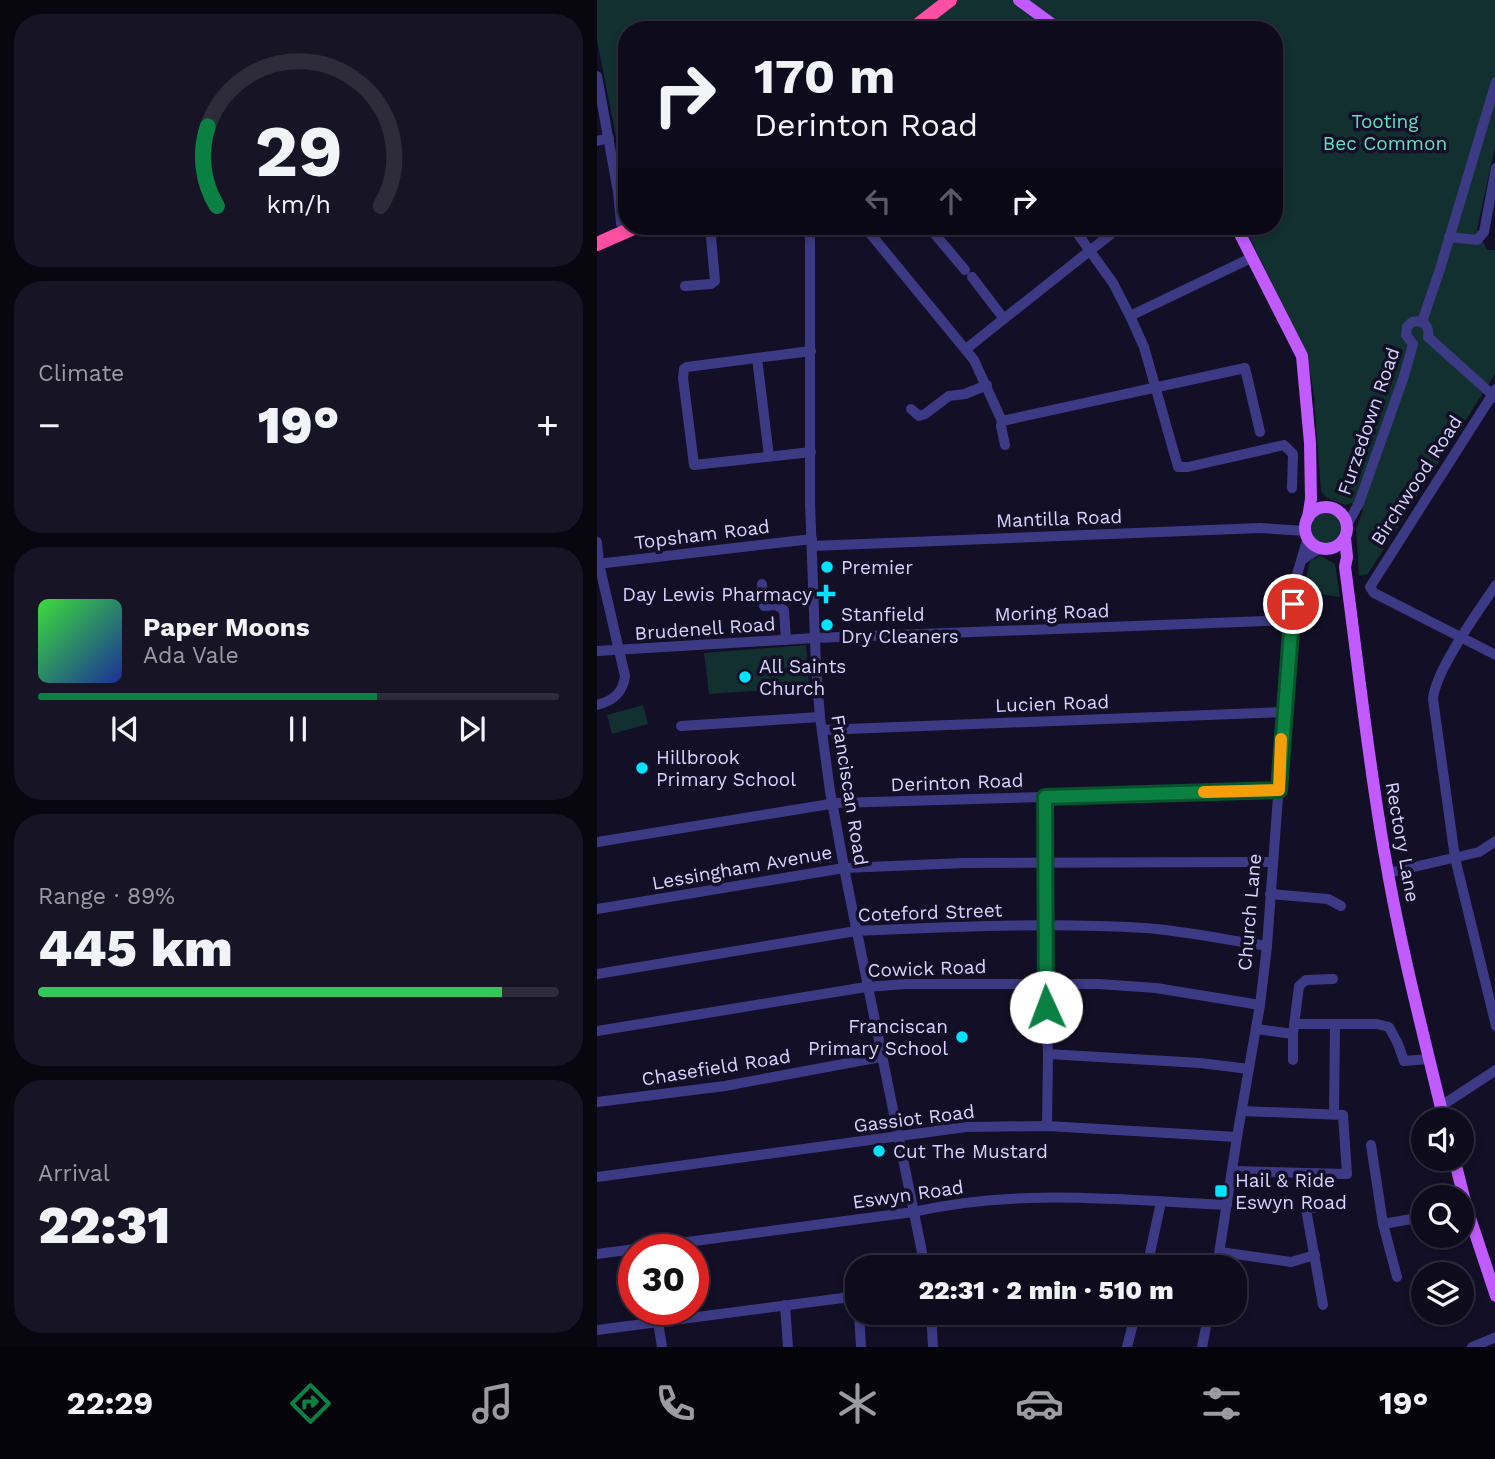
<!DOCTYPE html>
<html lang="en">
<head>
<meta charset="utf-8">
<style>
  :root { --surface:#0e0b1c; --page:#171425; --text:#f1f3f6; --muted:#9b9ba3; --line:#2e2b3b; --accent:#0b8043 }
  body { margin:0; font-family:"Work Sans",sans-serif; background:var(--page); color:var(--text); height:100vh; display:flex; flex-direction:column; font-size:26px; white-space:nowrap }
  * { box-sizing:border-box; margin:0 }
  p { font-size:23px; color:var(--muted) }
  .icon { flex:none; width:38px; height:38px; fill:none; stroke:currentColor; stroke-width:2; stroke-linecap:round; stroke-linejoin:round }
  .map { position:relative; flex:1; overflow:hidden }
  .panel { display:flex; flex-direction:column; gap:14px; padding:14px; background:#08060f; width:597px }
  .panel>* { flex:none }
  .guide { position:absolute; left:21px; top:21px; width:665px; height:214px; border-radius:28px; box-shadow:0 4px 10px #0003,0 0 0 2px var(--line); background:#0e0b1c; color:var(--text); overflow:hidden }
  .controls { position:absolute; left:814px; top:1108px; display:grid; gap:14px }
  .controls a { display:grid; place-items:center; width:63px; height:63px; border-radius:50%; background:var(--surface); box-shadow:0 4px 10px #0003,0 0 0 2px var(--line); font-size:35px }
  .speed { position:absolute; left:21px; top:1234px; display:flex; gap:14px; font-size:35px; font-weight:700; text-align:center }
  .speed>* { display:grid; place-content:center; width:91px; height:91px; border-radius:50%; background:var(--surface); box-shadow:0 4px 10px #0003,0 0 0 2px var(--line); line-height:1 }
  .speed .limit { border:10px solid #d22; background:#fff; color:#111 }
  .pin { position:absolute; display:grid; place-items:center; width:60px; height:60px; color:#fff; margin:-30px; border:4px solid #fff; border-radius:50%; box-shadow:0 2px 7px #0007 }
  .me { position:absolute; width:77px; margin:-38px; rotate:358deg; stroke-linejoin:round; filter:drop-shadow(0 0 5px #0008) }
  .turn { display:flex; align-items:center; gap:24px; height:147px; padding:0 21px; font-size:32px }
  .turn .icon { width:91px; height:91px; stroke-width:2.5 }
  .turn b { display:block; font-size:49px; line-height:60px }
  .lanes { display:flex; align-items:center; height:66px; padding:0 21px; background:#0003; justify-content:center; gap:35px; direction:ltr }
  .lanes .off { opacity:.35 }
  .big { font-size:52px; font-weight:800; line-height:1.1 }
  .panel .card { flex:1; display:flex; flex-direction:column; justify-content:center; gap:10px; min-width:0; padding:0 24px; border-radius:28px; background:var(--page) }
  .panel .dial { align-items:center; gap:0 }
  .dial svg { height:182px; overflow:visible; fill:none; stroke:var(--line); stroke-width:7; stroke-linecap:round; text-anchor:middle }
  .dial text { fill:var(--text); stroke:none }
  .song { display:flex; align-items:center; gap:21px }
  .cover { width:84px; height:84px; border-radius:10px; background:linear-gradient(135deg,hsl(120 70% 55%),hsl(230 70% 35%)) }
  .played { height:7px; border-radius:4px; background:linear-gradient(90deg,var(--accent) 65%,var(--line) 65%) }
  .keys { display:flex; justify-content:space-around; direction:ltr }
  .heat { display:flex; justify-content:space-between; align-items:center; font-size:38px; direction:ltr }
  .charge { height:10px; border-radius:5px; background:linear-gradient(90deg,#34c759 89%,var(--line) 0) }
  .trip { position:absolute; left:248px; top:1255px; width:402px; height:70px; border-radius:28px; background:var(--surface); box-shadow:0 4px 10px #0003,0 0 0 2px var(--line); font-weight:800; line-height:70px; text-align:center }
  .dock { display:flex; height:112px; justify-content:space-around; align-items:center; background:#06040b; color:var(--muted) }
  .dock .icon { width:49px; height:49px }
  .dock .selected { color:var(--accent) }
  .dock b { font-size:32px; color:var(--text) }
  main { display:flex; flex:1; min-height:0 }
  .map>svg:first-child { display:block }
  .green { fill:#12302f }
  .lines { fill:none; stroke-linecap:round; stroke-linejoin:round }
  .minor { stroke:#3d3a85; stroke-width:10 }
  .major { stroke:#c25bff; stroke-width:12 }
  .highway { stroke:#ff4fa3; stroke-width:14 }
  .route-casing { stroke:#07532c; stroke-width:18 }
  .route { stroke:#0b8043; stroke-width:12 }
  .slow { stroke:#f59e0b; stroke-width:12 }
  .poi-dot { fill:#00e5ff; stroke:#130f26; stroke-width:2.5 }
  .labels { text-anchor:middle; stroke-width:7; stroke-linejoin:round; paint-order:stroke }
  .park-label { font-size:19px; fill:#5fe0c0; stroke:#130f26 }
  .street-label { font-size:19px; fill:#d9d4ff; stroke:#130f26 }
  .poi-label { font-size:19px; fill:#d9d4ff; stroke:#130f26; text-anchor:start }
</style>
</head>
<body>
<main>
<section class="panel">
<div class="card dial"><svg viewBox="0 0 100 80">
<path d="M14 69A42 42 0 1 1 86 69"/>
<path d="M14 69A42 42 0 0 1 10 34" stroke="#0b8043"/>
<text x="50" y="56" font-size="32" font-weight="700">29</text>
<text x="50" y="72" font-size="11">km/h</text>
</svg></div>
<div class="card"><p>Climate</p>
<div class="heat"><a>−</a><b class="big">19°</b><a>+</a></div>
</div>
<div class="card">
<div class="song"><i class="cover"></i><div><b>Paper Moons</b><p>Ada Vale</p></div></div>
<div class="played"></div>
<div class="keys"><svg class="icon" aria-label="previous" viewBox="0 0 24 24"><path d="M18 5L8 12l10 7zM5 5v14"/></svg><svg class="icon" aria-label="pause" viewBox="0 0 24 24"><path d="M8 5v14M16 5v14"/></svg><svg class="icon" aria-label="next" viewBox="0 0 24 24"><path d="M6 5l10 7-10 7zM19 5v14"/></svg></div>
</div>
<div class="card"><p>Range · 89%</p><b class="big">445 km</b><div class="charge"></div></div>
<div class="card"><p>Arrival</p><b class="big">22:31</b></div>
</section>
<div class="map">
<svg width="899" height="1347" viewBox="0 0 899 1347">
  <rect width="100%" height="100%" fill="#130f26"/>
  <g class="green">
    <path d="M 0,0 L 898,0 L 898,147 L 880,229 L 890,250 L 898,250 L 898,374 L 771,574 L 762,576 L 759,529 L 766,510 L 754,503 L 748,505 L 730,498 L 724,491 L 717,396 L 710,354 L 647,226 L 677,226 L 677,30 L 30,30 L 30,210 L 20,142 L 0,40 Z"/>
    <circle cx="729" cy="528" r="16"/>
    <path d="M 724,556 L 738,564 L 743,597 L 706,592 L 713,561 Z"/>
    <path d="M 209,645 L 212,687 L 112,694 L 107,653 Z"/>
    <path d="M 46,705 L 51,724 L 15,734 L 10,715 Z"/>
  </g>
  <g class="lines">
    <g class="minor">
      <path d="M 0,76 L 21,192 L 24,223 L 28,232"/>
      <path d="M 0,141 L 12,138"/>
      <path d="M 213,226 L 213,503 L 219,667 L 223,717 L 233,791 L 250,883 L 328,1267"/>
      <path d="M 267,226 L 377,360 L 405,421 L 404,426 L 408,445"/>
      <path d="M 331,226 L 368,270"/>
      <path d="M 475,226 L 516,283 L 533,316"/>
      <path d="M 852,237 L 880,240 L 887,232 L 899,168"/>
      <path d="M 654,258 L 533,316 L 547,347 L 581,467 L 591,467 L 687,445 L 696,454 L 695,488"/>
      <path d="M 375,277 L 407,319"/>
      <path d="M 88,286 L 114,284 L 118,281 L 113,226"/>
      <path d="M 825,322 L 843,269 L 899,82"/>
      <path d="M 831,337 L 899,398"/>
      <path d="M 816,344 L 809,335 L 810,327 L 815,322 C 826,319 833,326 831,337"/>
      <path d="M 369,349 L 524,226"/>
      <path d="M 214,351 L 90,367 L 87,369 L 86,378 L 97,465 L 214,452"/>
      <path d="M 160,358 L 172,456"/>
      <path d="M 899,389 L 773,587 L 777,593 L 899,655"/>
      <path d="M 314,409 L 322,416 L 328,414 L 352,396 L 368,394 L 390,385"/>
      <path d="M 405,421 L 648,368 L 663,432"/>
      <path d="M 750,525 L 762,503 L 807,376 L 816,344"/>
      <path d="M 0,542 L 2,564 L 28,676 C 26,693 16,701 0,705"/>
      <path d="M 215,546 L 663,528 L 709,531"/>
      <path d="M 706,559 L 723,548"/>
      <path d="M 0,564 L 215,539"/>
      <path d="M 165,584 L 167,606 L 179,605 L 187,610 L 189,640"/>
      <path d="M 899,585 C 882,610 838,671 836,699 L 858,858 L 899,1026"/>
      <path d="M 0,651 L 218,638 L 694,620"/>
      <path d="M 84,726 L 223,717"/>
      <path d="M 225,730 L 686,712"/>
      <path d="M 448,797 L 448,983 L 451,1054 L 450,1126"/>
      <path d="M 0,842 L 239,803 L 682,790"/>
      <path d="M 791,873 L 882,852 L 899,841"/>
      <path d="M 673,894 L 731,899 L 744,906"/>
      <path d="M 0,909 L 247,868 L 367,863 L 675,862"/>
      <path d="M 0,974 L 259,931 C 355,927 452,922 548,928 C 589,931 630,940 670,946"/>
      <path d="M 698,1024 L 738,1024 L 737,1114"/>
      <path d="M 738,1024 L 780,1024 L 792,1027 L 801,1044 L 807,1061 L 832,1059"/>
      <path d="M 659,1029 L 696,1034"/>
      <path d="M 0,1031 L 269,987 L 309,984 L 501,984 L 559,988 L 663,1005"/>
      <path d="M 451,1054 L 603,1063 L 652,1069"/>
      <path d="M 696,1060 L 696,1034 L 702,986 L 709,980 L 736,979"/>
      <path d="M 0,1102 L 128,1086 L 284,1057"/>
      <path d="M 844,1106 L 899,1070"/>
      <path d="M 774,1145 L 786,1224 L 800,1277"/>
      <path d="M 635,1171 L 750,1174 L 746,1115 L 645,1111"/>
      <path d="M 0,1177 L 369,1127 L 450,1126 L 640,1137"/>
      <path d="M 786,1224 L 826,1217"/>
      <path d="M 623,1252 L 694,1262 L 718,1255"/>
      <path d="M 0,1254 L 316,1212 C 419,1188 526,1200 630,1205"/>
      <path d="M 490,1267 L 551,1259"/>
      <path d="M 550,1267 L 564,1202"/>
      <path d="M 620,1267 L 640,1137 L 663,1005 L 670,946 L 694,620 L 699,578 L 711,537"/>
      <path d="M 188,1305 L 191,1347"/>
      <path d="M 726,1305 L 709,1209 L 744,1203"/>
      <path d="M 262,1312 L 264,1347"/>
      <path d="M 334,1312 L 336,1347"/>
      <path d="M 61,1322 L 65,1347"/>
      <path d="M 0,1330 L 261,1296"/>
      <path d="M 530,1347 L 539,1312"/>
      <path d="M 605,1347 L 612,1312"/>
      <path d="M 875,1347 L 899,1337"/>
    </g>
    <g class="major">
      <path d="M 422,0 L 463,30"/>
      <path d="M 639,226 L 705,356 L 713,443 L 714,499 L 711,518"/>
      <circle cx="729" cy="528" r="21"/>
      <path d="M 748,538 L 750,557 L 748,567 C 761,664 771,761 788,856 C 803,945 826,1033 847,1120"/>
      <path d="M 857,1158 L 870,1209 L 899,1296"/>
    </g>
    <g class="highway">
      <path d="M 314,30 L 353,0"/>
      <path d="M 0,244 L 41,226"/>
    </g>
  </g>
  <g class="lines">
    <defs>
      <path id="route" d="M 449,1007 L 448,797 L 682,790 L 696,604"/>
    </defs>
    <use href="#route" class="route-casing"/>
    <use href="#route" class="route"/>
    <path class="slow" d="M 607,792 L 682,790 L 684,739"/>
  </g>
  <g class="poi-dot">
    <circle cx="230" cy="567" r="7"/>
    <path d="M225.5 583.5h7v7h7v7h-7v7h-7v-7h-7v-7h7z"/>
    <circle cx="230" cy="625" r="7"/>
    <circle cx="148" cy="677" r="7"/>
    <circle cx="45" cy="768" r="7"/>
    <circle cx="365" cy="1037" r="7"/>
    <circle cx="282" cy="1151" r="7"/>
    <rect x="617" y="1184" width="14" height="14" rx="3.5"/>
  </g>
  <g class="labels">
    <g class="park-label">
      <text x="788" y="128">Tooting<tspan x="788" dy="22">Bec Common</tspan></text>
    </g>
    <g class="street-label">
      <text transform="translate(771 421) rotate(-71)" y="7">Furzedown Road</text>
      <text transform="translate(819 480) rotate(-57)" y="7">Birchwood Road</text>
      <text transform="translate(462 518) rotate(-2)" y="7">Mantilla Road</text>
      <text transform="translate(105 534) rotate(-7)" y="7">Topsham Road</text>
      <text transform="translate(455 612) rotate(-2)" y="7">Moring Road</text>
      <text transform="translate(108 628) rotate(-4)" y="7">Brudenell Road</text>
      <text transform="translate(455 703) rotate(-2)" y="7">Lucien Road</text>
      <text transform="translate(360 782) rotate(-2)" y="7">Derinton Road</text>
      <text transform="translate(253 790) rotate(81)" y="7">Franciscan Road</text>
      <text transform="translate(806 842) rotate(80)" y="7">Rectory Lane</text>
      <text transform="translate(145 867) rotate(-10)" y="7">Lessingham Avenue</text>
      <text transform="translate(333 912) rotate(-2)" y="7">Coteford Street</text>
      <text transform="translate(652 912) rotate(-85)" y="7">Church Lane</text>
      <text transform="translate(330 968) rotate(-2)" y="7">Cowick Road</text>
      <text transform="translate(119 1067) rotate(-9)" y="7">Chasefield Road</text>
      <text transform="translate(317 1118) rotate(-7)" y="7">Gassiot Road</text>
      <text transform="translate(311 1194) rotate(-8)" y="7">Eswyn Road</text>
    </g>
    <g class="poi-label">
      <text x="244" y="574">Premier</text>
      <text x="215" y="601" text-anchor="end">Day Lewis Pharmacy</text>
      <text x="244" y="621">Stanfield<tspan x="244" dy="22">Dry Cleaners</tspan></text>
      <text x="162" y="673">All Saints<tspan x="162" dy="22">Church</tspan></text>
      <text x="59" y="764">Hillbrook<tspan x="59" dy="22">Primary School</tspan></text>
      <text x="351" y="1033" text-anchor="end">Franciscan<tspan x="351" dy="22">Primary School</tspan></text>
      <text x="296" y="1158">Cut The Mustard</text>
      <text x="638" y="1187">Hail &amp; Ride<tspan x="638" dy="22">Eswyn Road</tspan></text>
    </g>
  </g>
</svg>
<div class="controls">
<a><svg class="icon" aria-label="sound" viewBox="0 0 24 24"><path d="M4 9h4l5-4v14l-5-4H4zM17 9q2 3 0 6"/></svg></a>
<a><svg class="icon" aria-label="search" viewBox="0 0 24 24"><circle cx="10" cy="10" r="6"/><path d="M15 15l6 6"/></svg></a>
<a><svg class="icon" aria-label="layers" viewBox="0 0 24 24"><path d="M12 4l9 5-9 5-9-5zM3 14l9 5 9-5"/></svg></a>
</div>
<div class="speed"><div class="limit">30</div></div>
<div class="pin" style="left:696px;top:604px;background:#d93025"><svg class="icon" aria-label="arrive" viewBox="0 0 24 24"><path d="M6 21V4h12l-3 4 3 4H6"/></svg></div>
<svg class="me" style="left:449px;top:1007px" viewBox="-20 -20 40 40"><circle r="19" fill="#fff"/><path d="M0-13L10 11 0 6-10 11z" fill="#0b8043"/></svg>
<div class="trip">22:31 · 2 min · 510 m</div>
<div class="guide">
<div class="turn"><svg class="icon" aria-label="right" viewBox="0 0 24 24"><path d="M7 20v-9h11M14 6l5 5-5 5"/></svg><div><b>170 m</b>Derinton Road</div></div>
<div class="lanes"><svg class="icon off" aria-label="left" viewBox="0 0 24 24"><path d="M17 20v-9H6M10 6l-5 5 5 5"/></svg><svg class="icon off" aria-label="ahead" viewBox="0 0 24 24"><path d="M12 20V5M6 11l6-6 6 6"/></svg><svg class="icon" aria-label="right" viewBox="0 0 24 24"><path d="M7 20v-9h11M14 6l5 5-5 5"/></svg></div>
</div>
</div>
</main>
<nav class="dock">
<b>22:29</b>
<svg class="icon selected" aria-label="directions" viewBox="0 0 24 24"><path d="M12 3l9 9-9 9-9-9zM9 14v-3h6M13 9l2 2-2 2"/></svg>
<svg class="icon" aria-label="music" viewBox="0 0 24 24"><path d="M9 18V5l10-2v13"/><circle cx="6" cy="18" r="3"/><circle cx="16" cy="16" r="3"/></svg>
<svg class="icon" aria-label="phone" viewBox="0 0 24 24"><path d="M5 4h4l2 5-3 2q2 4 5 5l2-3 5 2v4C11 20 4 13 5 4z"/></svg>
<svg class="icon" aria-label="climate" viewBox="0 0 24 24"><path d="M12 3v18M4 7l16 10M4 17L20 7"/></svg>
<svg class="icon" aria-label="car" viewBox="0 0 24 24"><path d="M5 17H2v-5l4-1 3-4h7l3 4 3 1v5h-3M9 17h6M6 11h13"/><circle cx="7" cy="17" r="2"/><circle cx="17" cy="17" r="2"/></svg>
<svg class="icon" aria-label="filters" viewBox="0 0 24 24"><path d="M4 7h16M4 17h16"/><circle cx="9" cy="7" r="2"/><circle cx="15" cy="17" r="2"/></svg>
<b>19°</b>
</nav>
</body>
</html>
